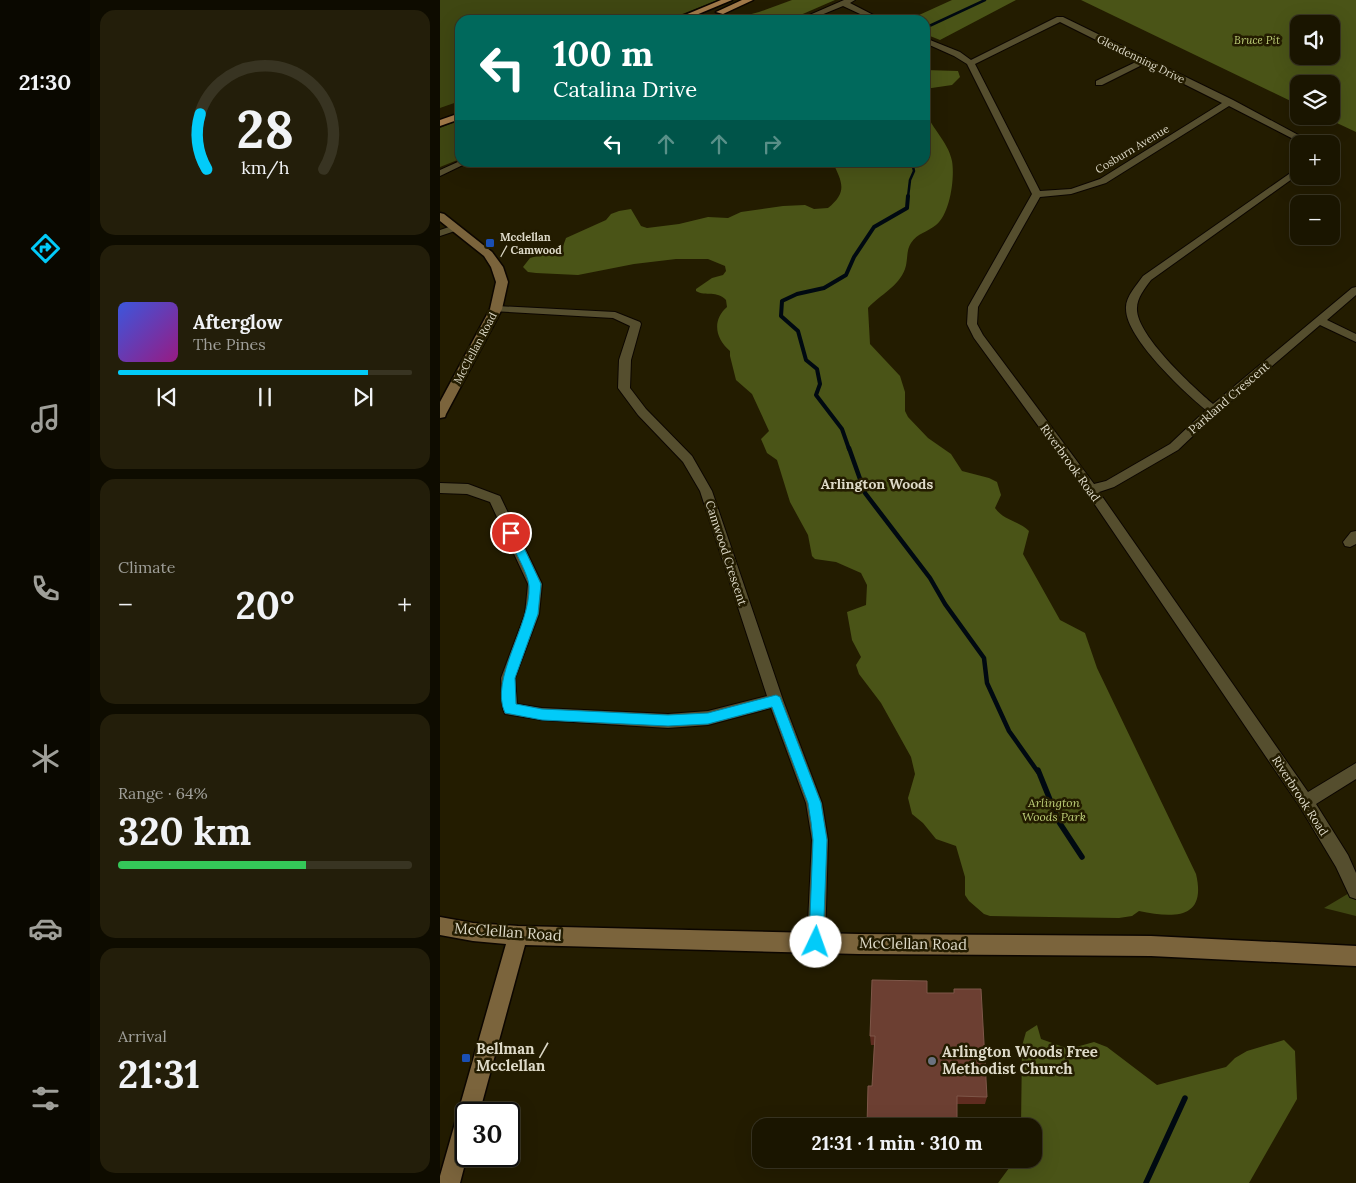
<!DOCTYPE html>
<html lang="en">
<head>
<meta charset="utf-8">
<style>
  :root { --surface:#1a1500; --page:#231e0a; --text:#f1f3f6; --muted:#9f9f99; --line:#383422; --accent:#02cbf9 }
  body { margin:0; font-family:Lora,serif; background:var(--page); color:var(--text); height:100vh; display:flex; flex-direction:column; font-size:19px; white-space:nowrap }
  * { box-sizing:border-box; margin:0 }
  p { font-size:16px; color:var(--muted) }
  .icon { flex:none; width:28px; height:28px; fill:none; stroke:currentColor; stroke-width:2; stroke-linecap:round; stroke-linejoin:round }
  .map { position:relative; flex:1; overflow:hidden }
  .details { display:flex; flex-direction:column; gap:10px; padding:10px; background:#0e0c00; width:350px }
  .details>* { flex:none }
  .hud { position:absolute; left:15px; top:15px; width:475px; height:152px; border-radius:15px; box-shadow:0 5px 20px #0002,0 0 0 1px var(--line); background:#00695c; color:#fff; overflow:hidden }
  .buttons { position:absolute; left:850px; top:15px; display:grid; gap:10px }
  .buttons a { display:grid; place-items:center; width:50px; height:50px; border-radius:10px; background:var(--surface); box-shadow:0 5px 20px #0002,0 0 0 1px var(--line); font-size:25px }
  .speed { position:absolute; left:15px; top:1102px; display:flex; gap:10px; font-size:25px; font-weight:700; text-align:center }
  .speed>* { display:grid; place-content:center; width:65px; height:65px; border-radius:50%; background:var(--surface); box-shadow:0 5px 20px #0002,0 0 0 1px var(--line); line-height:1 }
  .speed .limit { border:2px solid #111; border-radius:8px; background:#fff; color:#111 }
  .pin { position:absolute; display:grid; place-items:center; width:42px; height:42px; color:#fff; margin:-21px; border:2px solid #fff; border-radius:50%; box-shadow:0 1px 5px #0007 }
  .me { position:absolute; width:55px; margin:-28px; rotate:3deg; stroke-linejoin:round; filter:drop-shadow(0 0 4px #0008) }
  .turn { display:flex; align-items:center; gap:18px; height:105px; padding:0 15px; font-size:22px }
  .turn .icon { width:65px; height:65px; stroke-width:2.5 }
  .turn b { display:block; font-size:35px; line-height:42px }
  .lanes { display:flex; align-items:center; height:48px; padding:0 15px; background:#0003; justify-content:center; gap:25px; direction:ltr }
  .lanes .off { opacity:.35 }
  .big { font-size:38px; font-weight:800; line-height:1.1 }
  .details .widget { flex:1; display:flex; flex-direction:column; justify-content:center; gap:8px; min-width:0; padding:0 18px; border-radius:15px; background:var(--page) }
  .details .dial { align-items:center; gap:0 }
  .dial svg { height:130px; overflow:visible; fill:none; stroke:var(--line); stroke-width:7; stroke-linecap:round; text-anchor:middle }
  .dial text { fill:var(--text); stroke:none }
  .song { display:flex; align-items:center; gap:15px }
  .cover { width:60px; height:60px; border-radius:8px; background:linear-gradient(135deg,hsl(230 70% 55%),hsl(310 70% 35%)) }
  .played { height:5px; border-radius:2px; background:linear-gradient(90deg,var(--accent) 85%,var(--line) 85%) }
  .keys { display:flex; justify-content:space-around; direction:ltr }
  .heat { display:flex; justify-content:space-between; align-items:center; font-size:28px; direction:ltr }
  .charge { height:8px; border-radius:4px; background:linear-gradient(90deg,#34c759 64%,var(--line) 0) }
  .trip { position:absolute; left:312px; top:1118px; width:290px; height:50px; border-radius:15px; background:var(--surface); box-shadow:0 5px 20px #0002,0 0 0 1px var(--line); font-weight:800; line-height:50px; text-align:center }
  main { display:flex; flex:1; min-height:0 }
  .tab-bar { display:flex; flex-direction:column; width:90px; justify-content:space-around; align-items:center; background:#0a0800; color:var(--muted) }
  .tab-bar .icon { width:35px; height:35px }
  .tab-bar .selected { color:var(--accent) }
  .tab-bar b { font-size:22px; color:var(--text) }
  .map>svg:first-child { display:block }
  .green { fill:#3f4712 }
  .forest { fill:#4a5417; fill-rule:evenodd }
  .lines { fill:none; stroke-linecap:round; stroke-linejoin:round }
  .stream-far3 { stroke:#000911; stroke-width:2.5 }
  .stream-far2 { stroke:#000911; stroke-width:4 }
  .stream-far1 { stroke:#000911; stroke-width:4.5 }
  .stream { stroke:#000911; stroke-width:5.5 }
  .street-casing { stroke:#0c0600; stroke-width:2 }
  .secondary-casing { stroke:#0c0600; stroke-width:3 }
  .primary-casing { stroke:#0c0600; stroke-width:3 }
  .street { fill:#554e2e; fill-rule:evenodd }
  .secondary { fill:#7b643c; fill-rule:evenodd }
  .primary { fill:#a17949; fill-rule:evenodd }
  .wall { fill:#5f2c20 }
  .building { fill:#6c3f32; stroke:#7e5749 }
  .route { fill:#02cbf9; stroke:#0184a2 }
  .transit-dot { fill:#1a4fb4; stroke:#231c00; stroke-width:2 }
  .worship-dot { fill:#6b7280; stroke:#231c00; stroke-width:2 }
  .labels { text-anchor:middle; stroke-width:5; stroke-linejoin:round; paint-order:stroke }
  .far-park-label { font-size:11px; font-style:italic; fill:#bdce77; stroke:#231c00 }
  .far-street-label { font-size:11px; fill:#dedac8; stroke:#231c00 }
  .far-poi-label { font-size:11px; font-weight:bold; fill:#dedac8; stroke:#231c00; text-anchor:start }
  .street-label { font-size:12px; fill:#dedac8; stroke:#231c00 }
  .park-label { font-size:12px; font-style:italic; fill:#bdce77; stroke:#231c00 }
  .neighbourhood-label { font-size:14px; font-weight:bold; fill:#dedac8; stroke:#231c00 }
  .near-street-label { font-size:15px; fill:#dedac8; stroke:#231c00 }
  .near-poi-label { font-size:15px; font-weight:bold; fill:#dedac8; stroke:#231c00; text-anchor:start }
</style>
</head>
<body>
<main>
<nav class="tab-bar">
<b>21:30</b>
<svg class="icon selected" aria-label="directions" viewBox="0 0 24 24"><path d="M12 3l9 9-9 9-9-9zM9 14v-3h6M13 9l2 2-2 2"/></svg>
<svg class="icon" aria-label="music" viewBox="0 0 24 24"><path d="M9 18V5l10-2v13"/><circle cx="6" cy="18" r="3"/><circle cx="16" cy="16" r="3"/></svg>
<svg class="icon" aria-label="phone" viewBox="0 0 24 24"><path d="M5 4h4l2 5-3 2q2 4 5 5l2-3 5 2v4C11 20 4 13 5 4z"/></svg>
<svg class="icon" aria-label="climate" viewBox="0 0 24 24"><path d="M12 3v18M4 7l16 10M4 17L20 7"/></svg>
<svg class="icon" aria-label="car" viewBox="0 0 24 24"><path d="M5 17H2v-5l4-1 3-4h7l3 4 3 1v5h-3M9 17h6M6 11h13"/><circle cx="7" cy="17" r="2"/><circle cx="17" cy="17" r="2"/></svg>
<svg class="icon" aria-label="filters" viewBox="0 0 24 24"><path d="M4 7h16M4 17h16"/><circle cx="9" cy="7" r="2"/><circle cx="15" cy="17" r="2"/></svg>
</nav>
<section class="details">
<div class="widget dial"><svg viewBox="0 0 100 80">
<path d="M14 69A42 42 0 1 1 86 69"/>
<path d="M14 69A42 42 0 0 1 10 35" stroke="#02cbf9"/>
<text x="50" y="56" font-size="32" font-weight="700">28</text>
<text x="50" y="72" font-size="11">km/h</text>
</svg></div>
<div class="widget">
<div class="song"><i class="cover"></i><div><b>Afterglow</b><p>The Pines</p></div></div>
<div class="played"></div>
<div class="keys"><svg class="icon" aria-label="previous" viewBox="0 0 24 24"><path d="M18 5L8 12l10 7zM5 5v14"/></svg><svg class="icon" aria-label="pause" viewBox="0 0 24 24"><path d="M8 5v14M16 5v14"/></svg><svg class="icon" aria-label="next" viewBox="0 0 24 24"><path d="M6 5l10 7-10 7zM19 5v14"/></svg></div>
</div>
<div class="widget"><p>Climate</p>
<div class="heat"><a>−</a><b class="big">20°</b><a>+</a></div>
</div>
<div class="widget"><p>Range · 64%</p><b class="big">320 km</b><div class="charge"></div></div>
<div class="widget"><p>Arrival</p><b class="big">21:31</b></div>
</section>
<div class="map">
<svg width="916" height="1183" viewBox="0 0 916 1183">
  <rect width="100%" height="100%" fill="#231c00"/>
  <g class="green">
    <path d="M 0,0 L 278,0 L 227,20 L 20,20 L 20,101 L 0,108 Z"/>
    <path d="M 20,120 L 20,159 L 0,167 L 0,128 Z"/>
    <path d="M 916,889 L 916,916 L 884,908 Z"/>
  </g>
  <g class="forest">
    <path d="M 352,0 L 395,0 L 349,20 L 289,20 L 319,12 Z"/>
    <path d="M 512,0 L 576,0 L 500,40 L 485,34 L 485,20 L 468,20 Z"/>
    <path d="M 641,0 L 916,0 L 916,132 L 882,116 L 891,116 L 891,84 L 859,84 L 859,105 ZM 859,24 L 891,24 L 891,56 L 859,56 Z"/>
    <path d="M 485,70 L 518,71 L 520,77 L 512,85 L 485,89 Z"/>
    <path d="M 485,107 C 488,126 508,140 512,161 C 515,178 510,214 496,225 C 488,232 477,233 471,243 C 466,250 468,261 465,269 C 459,286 440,295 428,308 L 430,344 L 460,376 L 465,392 L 465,411 L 468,417 L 488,438 L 511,454 L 522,471 L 549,478 L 557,482 L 561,495 L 555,508 C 564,521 578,520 589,531 L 583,554 L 620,620 L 645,633 L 657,668 L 756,874 C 767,920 733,918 699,911 L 692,916 L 679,918 L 550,916 L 544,914 L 529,901 L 525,895 L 525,877 L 516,846 L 496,839 L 483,823 L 472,814 L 468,798 L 475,774 L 471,757 L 441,703 L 419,674 L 416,665 L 421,657 L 412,640 L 407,612 L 426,605 L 427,585 L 421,573 L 396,562 L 375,559 L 372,556 L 368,535 L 350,502 L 337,460 L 327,453 L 321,439 L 329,431 L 312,394 L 296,380 L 290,356 L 290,351 C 275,338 272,320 287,307 L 286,300 C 277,290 266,297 256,291 L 256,289 L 272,278 L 283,275 L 286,271 L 285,266 L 268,259 L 236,259 L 194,264 L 138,275 L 96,273 L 88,272 L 83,267 L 90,258 L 122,249 L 126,238 L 166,220 L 171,214 L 179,211 L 191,209 L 201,226 L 207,228 L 239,224 L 268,217 L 288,218 L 301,212 L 343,206 L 365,205 L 374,209 L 388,208 C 408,192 402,182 393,163 L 485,162 Z"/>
    <path d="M 597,1025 L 601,1039 L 629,1049 L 654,1042 L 667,1047 L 717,1085 L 786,1067 L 795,1058 L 807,1051 L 844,1040 L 855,1051 L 857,1099 L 809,1183 L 558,1183 L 572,1164 L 574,1159 L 594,1159 L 594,1126 L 581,1126 L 582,1046 L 586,1032 Z"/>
  </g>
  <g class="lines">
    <g class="stream-far3">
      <path d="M 485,28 L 545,0"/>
      <path d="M 468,197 L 470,180 L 474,171 L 472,162"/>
    </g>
    <path class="stream-far2" d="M 409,449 L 402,429 L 376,395 L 380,384 L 377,369 L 366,360 L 358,331 L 341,316 L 342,301 L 357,294 L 384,288 L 406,275 L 414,257 L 434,227 L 467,208 L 468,196"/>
    <path class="stream-far1" d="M 409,448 L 425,493 L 490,578 L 505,604 L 544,658 L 547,683 L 569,731 L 598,772"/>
    <g class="stream">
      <path d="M 598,770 L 619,822 L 642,857"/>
      <path d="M 706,1183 L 745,1098"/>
    </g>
    <defs>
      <g id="street">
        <path d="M 404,0 L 415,0 L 410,3 L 443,20 L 433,20 L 403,6 L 369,20 L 358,20 Z"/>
        <path d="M 617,17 L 623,17 L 793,100 L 875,144 L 863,144 L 789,106 L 666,183 L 631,194 L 600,197 L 538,307 L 537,324 L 543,335 L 654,484 L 666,481 L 730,444 L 766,410 C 744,392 686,338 686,309 C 685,297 697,285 703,276 L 859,167 L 859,174 L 711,280 C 705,288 697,298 697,308 C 695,334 753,387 773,404 L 912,288 L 916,287 L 916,295 L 887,320 L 916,334 L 916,342 L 880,325 L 777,413 L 738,450 L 674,487 L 659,492 L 868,792 L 916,763 L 916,779 L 876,804 L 908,855 L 916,873 L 916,899 L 910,897 L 896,867 L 860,807 L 647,493 L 534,338 L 527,324 L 528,307 L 592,194 L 527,64 L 514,56 L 485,43 L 485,38 L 520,52 L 531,60 ZM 620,22 L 698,61 L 656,81 L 656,85 L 662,85 L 704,64 L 782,103 L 660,179 L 631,189 L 600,191 L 535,64 Z"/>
        <path d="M 20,161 L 20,162 L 29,162 L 0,176 L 0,170 Z"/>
        <path d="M 15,225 L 18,226 L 18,230 L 0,236 L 0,230 Z"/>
        <path d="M 56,306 L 175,312 L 200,322 L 201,324 L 191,360 L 190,388 L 206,409 L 252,456 L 272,491 L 343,700 L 382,803 L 388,840 L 385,943 L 382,949 L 376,952 L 370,949 L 367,943 L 372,840 L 366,803 L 331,708 L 268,725 L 228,728 L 102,720 L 65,714 L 63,709 L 61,678 L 85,614 L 88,584 L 50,502 L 27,494 L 0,493 L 0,483 L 28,484 L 60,496 L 102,584 L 99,614 L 75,678 L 77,704 L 102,708 L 228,714 L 268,711 L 327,696 L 260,491 L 243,462 L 198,415 L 178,388 L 179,360 L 190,326 L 173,318 L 52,311 L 51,309 Z"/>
        <path d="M 916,531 L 916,544 L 910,547 L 905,546 L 903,542 L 911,532 Z"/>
      </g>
      <g id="secondary">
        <path d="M 0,213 L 4,214 L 52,252 L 63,267 L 68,282 L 62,309 L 6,414 L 5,417 L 0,418 L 0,402 L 50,309 L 56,282 L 51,267 L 44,256 L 0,221 Z"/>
        <path d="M 0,917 L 33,923 L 78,926 L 419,934 L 711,936 L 916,946 L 916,966 L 711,956 L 419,954 L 85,945 L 39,1114 L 26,1114 L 27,1156 L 20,1183 L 0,1183 L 0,1176 L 66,944 L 33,941 L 0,935 Z"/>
      </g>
      <g id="primary">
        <path d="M 281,0 L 292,0 L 244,20 L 233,20 Z"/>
        <path d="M 302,0 L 313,0 L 283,14 L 276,12 Z"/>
        <path d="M 20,113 L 20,119 L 0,126 L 0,120 Z"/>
      </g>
    </defs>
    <use href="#street" class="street-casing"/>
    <use href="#secondary" class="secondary-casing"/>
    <use href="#primary" class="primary-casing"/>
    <use href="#street" class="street"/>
    <use href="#secondary" class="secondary"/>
    <use href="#primary" class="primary"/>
  </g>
  <path class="wall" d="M 514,989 L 547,1097 L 545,1104 L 517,1104 L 517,1121 L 516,1126 L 427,1126 L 432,1086 L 434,1045 L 431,1045 L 430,1036 L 487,993 L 514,993 Z"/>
  <path class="building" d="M 432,980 L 487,981 L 487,993 L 514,993 L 514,989 L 541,989 L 547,1097 L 517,1096 L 517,1121 L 484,1121 L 484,1124 L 475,1124 L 474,1126 L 427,1126 L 428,1086 L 432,1086 L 435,1036 L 430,1036 Z"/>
  <path class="route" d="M 71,529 L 77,533 L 101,584 L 98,614 L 75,678 L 76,704 L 102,709 L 228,715 L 268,713 L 336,695 L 340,697 L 381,803 L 387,840 L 383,942 L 381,948 L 376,950 L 371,948 L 369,942 L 373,840 L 371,822 L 368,803 L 332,707 L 268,724 L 228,726 L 102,720 L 65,713 C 49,679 91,625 89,586 C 89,575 71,544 66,533 Z"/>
  <g class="transit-dot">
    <rect x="45" y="238" width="10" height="10" rx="2.5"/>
    <rect x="21" y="1053" width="10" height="10" rx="2.5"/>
  </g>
  <circle class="worship-dot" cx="492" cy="1061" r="5"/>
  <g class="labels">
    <g class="far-park-label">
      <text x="817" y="44">Bruce Pit</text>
    </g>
    <g class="far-street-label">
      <text transform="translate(701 59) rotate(26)" y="4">Glendenning Drive</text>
      <text transform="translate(692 149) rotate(-31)" y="4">Cosburn Avenue</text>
      <text transform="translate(35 348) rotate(-62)" y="4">McClellan Road</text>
    </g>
    <g class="far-poi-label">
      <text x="60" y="241">Mcclellan<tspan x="60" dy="13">/ Camwood</tspan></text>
    </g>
    <g class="street-label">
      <text transform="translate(789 398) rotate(-41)" y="4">Parkland Crescent</text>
      <text transform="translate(630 463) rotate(54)" y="4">Riverbrook Road</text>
      <text transform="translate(286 553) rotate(72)" y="4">Camwood Crescent</text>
      <text transform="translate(860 796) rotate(57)" y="4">Riverbrook Road</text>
    </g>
    <g class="park-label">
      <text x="614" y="807">Arlington<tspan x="614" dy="14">Woods Park</tspan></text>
    </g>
    <g class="neighbourhood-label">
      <text x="437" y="489">Arlington Woods</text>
    </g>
    <g class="near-street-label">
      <text transform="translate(68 932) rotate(4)" y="5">McClellan Road</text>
      <text transform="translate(473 944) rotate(1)" y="5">McClellan Road</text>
    </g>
    <g class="near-poi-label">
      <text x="36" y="1054">Bellman /<tspan x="36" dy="17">Mcclellan</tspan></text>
      <text x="502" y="1057">Arlington Woods Free<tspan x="502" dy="17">Methodist Church</tspan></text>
    </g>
  </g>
</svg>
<div class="buttons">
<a><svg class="icon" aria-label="sound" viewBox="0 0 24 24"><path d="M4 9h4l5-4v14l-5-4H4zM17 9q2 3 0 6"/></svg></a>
<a><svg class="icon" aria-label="layers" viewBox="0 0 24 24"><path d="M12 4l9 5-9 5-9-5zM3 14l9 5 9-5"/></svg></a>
<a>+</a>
<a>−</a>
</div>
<div class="speed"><div class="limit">30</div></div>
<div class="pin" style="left:71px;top:533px;background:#d93025"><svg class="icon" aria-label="arrive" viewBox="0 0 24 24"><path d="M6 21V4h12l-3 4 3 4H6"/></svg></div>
<svg class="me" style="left:376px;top:942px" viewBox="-20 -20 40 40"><circle r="19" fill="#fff"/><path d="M0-13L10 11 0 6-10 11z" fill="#02cbf9"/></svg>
<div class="trip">21:31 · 1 min · 310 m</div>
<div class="hud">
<div class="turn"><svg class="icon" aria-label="left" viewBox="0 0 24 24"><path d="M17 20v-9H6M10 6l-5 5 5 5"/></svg><div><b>100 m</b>Catalina Drive</div></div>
<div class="lanes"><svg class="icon" aria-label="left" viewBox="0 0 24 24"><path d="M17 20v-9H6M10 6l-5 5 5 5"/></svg><svg class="icon off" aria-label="ahead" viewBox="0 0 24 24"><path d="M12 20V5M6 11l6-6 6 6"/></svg><svg class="icon off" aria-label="ahead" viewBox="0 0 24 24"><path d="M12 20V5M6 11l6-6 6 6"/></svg><svg class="icon off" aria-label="right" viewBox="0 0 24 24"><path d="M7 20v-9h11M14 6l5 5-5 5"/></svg></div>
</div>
</div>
</main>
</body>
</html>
